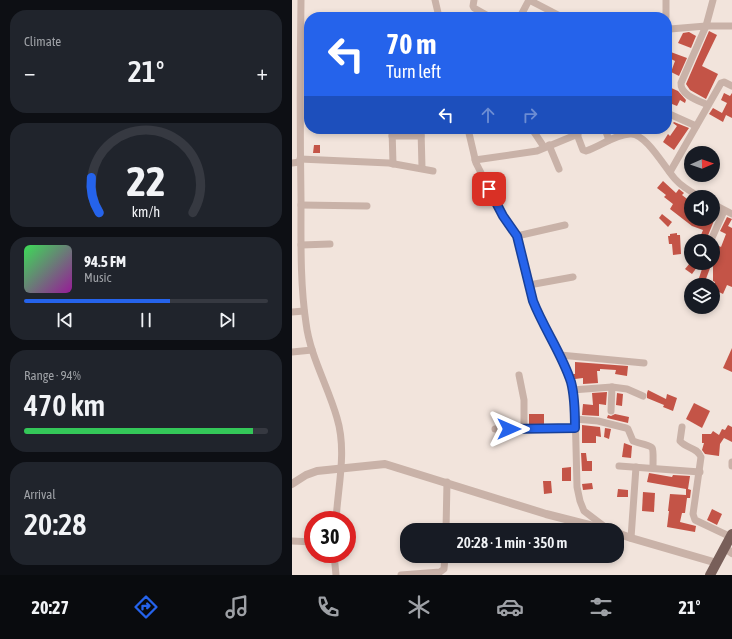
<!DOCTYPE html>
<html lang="en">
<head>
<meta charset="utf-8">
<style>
  :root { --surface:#171b24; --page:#20242c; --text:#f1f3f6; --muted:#9ea1a6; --line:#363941; --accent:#2563eb }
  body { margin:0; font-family:"Asap Condensed",sans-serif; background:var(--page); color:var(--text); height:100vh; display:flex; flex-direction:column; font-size:15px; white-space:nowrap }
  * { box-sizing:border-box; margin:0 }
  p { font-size:13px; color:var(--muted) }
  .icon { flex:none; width:22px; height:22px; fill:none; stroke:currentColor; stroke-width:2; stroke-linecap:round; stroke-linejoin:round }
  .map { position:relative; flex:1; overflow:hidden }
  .panel { display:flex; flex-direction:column; gap:10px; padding:10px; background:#0d0f14; width:292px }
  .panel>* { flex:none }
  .hud { position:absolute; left:12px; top:12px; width:368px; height:122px; border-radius:16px; box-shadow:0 2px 6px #0003; background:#2563eb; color:#fff; overflow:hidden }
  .needle { width:26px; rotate:88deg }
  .fabs { position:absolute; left:392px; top:146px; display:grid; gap:8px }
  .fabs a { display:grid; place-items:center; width:36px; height:36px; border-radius:50%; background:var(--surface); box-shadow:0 2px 6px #0003; font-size:20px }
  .speed { position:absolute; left:12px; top:511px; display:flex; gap:8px; font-size:20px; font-weight:700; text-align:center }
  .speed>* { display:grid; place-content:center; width:52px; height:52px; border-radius:50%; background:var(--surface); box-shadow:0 2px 6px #0003; line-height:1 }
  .speed .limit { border:6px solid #d22; background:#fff; color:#111 }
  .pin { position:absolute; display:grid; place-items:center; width:34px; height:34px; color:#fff; margin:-17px; border-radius:8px; box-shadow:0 2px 6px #0006 }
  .me { position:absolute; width:44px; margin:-22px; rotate:90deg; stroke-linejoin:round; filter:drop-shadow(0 0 3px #0008) }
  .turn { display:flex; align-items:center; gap:14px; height:84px; padding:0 16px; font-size:18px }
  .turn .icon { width:52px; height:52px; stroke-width:2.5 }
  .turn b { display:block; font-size:28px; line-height:34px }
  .lanes { display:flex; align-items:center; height:38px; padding:0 16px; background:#0003; justify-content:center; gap:20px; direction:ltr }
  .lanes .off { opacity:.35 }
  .big { font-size:30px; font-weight:600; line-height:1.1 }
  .panel .card { flex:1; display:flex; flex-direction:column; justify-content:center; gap:6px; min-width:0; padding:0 14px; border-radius:16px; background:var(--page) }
  .panel .dial { align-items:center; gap:0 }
  .dial svg { height:104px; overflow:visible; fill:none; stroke:var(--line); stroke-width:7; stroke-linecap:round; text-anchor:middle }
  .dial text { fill:var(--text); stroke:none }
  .song { display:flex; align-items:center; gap:12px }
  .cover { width:48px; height:48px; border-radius:6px; background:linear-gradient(135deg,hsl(130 70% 55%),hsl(300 70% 35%)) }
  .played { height:4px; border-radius:2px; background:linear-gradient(90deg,var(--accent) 60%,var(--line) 60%) }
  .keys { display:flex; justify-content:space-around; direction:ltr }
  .heat { display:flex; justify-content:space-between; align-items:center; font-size:22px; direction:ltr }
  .charge { height:6px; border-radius:3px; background:linear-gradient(90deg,#34c759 94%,var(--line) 0) }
  .trip { position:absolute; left:108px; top:523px; width:224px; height:40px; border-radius:16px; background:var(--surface); box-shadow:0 2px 6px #0003; font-weight:600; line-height:40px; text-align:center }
  .dock { display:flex; height:64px; justify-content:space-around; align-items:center; background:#090b0e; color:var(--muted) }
  .dock .icon { width:28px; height:28px }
  .dock .selected { color:var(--accent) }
  .dock b { font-size:18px; color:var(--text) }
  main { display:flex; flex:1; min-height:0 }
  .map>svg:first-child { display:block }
  .building { fill:#c45447 }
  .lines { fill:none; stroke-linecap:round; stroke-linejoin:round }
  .minor { stroke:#c9b2a8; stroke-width:7 }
  .tertiary { stroke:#c9b2a8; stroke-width:8 }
  .primary { stroke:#785f59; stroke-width:10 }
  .route-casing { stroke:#184099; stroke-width:10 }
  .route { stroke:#2563eb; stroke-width:7 }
</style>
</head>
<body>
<main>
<section class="panel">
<div class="card"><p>Climate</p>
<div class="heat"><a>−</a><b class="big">21°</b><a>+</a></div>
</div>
<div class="card dial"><svg viewBox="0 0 100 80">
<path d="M14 69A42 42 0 1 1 86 69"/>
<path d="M14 69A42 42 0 0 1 8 42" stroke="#2563eb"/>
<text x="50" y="56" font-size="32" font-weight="700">22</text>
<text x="50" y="72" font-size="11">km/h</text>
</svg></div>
<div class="card">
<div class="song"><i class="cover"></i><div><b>94.5 FM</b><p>Music</p></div></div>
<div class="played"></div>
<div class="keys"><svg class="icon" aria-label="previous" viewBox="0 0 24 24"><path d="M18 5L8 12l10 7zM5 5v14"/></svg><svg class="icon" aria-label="pause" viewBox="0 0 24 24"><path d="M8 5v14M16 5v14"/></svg><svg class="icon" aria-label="next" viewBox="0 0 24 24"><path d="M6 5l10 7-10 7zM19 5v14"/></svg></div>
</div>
<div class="card"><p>Range · 94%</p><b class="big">470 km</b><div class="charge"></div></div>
<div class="card"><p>Arrival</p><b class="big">20:28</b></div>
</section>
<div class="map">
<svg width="440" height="575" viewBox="0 0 440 575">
  <rect width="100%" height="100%" fill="#f2e4dc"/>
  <g class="building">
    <path d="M 417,31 L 425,35 L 410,66 L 426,74 L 414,99 L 398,90 L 394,84 Z"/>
    <path d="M 397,32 L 404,36 L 399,48 L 386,43 L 391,33 Z"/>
    <path d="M 376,51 L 395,58 L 387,76 L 379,72 L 383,61 L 375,57 Z"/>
    <path d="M 377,87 L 386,91 L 394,100 L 393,103 L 388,100 L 385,106 L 380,104 L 378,109 L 375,108 L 375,92 Z"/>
    <path d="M 432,93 L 438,96 L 440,93 L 440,118 L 434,115 L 431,122 L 417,114 L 421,108 L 430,113 L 435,103 L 429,100 Z"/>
    <path d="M 382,122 L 397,128 L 382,150 L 371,142 L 376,134 L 378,136 L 385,126 L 381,123 Z"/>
    <path d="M 22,145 L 28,145 L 28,153 L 21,153 Z"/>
    <path d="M 371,181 L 384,193 L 387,189 L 392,193 L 390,195 L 399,202 L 399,219 L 421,219 L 421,212 L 425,213 L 415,238 L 409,235 L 411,230 L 400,226 L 378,209 L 381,204 L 372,197 L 374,195 L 365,188 Z"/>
    <path d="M 370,214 L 380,222 L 376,227 L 367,218 Z"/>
    <path d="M 435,217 L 440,219 L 436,226 L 440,228 L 440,287 L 435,285 L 431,294 L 427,292 L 421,302 L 421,289 L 423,282 L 421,281 L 421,245 L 426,247 L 427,246 L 429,247 L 434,234 L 428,231 Z"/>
    <path d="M 385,233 L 385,235 L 388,235 L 389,254 L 381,255 L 380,244 L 377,244 L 376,236 L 378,236 L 378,234 Z"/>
    <path d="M 398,263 L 408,263 L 400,274 L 393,269 Z"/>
    <path d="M 412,263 L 420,263 L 412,284 L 406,281 Z"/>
    <path d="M 440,348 L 440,372 L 431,368 Z"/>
    <path d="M 283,362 L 336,366 L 335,376 L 323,374 L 324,370 L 308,369 L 308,371 L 305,371 L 306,383 L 291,384 L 291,378 L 283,379 L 281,374 L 283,374 Z"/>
    <path d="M 356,390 L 374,399 L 375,394 L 385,398 L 381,411 L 371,407 L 372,405 L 355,398 L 355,393 Z"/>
    <path d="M 315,392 L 314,405 L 307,404 L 307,416 L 290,415 L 291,404 L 301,405 L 300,393 Z"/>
    <path d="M 325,393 L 331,394 L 330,406 L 324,405 Z"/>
    <path d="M 402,403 L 418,411 L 410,428 L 394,419 Z"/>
    <rect x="237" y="414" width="15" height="10"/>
    <path d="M 323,414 L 337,417 L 336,423 L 315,418 L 316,415 L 319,416 Z"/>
    <path d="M 290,425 L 308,427 L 309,437 L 304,436 L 304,443 L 290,443 Z"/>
    <path d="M 436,425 L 440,427 L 440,442 L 432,438 L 428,444 L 427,456 L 413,454 L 410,450 L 412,443 L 410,443 L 410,434 L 419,434 L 421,431 L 427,435 L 430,429 L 433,430 Z"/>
    <path d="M 313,428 L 319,429 L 317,439 L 312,437 Z"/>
    <path d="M 332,443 L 340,446 L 339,458 L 330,457 Z"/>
    <path d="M 289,453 L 294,453 L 295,461 L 300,461 L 300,471 L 290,471 Z"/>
    <path d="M 279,467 L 279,481 L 270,481 L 270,468 Z"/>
    <path d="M 357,473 L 380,477 L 381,475 L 398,476 L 396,489 L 399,490 L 398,498 L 395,498 L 393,513 L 390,513 L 388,522 L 404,526 L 403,532 L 375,527 L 377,511 L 376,511 L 378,494 L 394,495 L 394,489 L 355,482 Z"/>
    <path d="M 251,481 L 259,481 L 260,493 L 252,494 Z"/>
    <path d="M 300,483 L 301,489 L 291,490 L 290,484 Z"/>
    <path d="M 326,489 L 336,490 L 336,497 L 325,497 Z"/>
    <path d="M 351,492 L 363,493 L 362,512 L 350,511 Z"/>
    <path d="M 420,509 L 430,514 L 425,525 L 415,520 Z"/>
  </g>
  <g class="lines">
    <g class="minor">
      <path d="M 9,0 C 8,67 8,133 9,200 C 9,241 8,283 14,323 C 18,356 36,386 45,418 C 55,451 46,486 44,520"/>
      <path d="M 143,0 L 147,17"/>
      <path d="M 182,0 L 181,6 L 182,8 L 198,17"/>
      <path d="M 237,0 L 270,17"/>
      <path d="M 374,0 L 374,17"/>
      <path d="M 421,0 L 414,26 L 440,26"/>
      <path d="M 228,17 L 237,0"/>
      <path d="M 375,26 L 378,29 L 414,26 L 389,83 C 388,95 407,101 416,105"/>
      <path d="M 375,113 L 404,126"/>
      <path d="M 100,129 L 101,164"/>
      <path d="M 129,129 L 130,168"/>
      <path d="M 176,129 L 184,163 L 211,216 L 225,236 L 241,301 L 268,355 L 279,382 L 283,407 L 285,487 L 288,501 L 292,511 L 317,530"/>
      <path d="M 240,129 L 252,147"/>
      <path d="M 283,129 L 291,150 L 294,151 C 309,146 322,135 338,134 C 353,132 373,168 383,179 C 390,187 399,192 408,197"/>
      <path d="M 313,129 L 317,140"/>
      <path d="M 100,136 L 129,136"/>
      <path d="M 257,145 L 267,169"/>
      <path d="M 8,159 L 97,163 L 141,171"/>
      <path d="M 183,160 L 245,151 L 286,134"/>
      <path d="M 0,163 L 8,162"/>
      <path d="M 378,172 L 429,83 L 432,82 L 440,86"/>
      <path d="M 421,204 L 440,214"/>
      <path d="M 9,205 L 75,206"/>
      <path d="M 225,236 L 273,225"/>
      <path d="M 419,240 L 432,211"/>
      <path d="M 9,245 L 38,244"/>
      <path d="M 237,285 L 281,277"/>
      <path d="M 0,312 L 12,311"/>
      <path d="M 0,352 L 20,350"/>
      <path d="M 268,355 L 352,363"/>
      <path d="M 227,375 L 232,400 L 232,429"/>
      <path d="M 280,390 L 320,387 L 335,389 L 351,396"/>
      <path d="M 319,411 L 320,387"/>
      <path d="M 283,419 L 306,421 L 334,428 L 336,429 L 341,441 C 364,449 361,441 361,468"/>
      <path d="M 390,427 L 388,441 C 395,449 405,447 409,457 L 401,514 L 403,520 L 439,537"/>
      <path d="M 203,429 L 283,429"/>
      <path d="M 440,462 L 440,466"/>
      <path d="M 327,466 L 408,472"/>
      <path d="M 154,530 L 155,482"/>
      <path d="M 339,538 L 344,467"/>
      <path d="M 0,541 L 21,542"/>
      <path d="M 42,554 L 44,575"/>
      <path d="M 109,575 L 148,572 L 152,569 L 153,556"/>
    </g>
    <g class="tertiary">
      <path d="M 0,484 L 14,475 L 25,471 L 93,464 L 254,514 L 317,530"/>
      <path d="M 325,533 L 339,538 L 425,563"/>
      <path d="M 433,548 L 440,553"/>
    </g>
    <path class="primary" d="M 418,575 L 440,534"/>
  </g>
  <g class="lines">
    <defs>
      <path id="route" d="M 197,189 L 211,216 L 225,236 L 241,301 C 252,329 270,354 279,382 C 283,397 283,413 283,428 L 217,429"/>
    </defs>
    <use href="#route" class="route-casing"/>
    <use href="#route" class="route"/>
  </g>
</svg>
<div class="fabs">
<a><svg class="needle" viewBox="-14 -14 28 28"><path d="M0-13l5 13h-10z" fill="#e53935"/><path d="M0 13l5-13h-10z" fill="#9ea1a6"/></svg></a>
<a><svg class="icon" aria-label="sound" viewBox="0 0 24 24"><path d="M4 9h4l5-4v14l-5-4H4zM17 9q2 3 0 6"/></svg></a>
<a><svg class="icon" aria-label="search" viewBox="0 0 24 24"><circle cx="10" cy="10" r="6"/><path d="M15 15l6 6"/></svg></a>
<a><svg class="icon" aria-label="layers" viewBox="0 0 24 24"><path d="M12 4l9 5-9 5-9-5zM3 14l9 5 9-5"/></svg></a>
</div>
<div class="speed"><div class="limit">30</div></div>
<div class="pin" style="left:197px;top:189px;background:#d93025"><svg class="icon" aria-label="arrive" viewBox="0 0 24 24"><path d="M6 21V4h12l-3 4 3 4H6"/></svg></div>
<svg class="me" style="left:217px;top:429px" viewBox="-20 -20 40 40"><path d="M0-17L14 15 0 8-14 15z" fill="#2563eb" stroke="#fff" stroke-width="4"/></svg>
<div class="trip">20:28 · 1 min · 350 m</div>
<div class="hud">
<div class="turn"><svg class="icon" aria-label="left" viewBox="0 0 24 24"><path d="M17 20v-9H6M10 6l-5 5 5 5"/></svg><div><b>70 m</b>Turn left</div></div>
<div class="lanes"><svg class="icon" aria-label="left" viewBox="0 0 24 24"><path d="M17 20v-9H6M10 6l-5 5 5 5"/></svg><svg class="icon off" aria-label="ahead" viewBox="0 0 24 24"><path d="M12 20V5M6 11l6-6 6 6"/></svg><svg class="icon off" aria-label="right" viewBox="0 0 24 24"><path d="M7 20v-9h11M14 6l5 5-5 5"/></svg></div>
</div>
</div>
</main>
<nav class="dock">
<b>20:27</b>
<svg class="icon selected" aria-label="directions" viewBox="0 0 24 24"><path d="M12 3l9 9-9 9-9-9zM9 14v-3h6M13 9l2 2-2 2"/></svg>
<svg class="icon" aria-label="music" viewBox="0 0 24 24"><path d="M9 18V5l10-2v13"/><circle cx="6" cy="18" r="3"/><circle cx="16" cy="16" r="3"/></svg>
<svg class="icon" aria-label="phone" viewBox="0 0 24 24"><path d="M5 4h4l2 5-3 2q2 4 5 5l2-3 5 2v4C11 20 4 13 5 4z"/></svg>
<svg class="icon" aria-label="climate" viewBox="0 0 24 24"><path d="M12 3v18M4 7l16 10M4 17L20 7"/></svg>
<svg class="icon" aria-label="car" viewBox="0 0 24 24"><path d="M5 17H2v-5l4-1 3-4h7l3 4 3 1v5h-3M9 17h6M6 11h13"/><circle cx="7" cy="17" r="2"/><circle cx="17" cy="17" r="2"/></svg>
<svg class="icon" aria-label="filters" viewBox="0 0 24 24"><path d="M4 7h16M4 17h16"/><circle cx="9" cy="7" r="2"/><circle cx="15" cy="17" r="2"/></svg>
<b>21°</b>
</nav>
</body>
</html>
